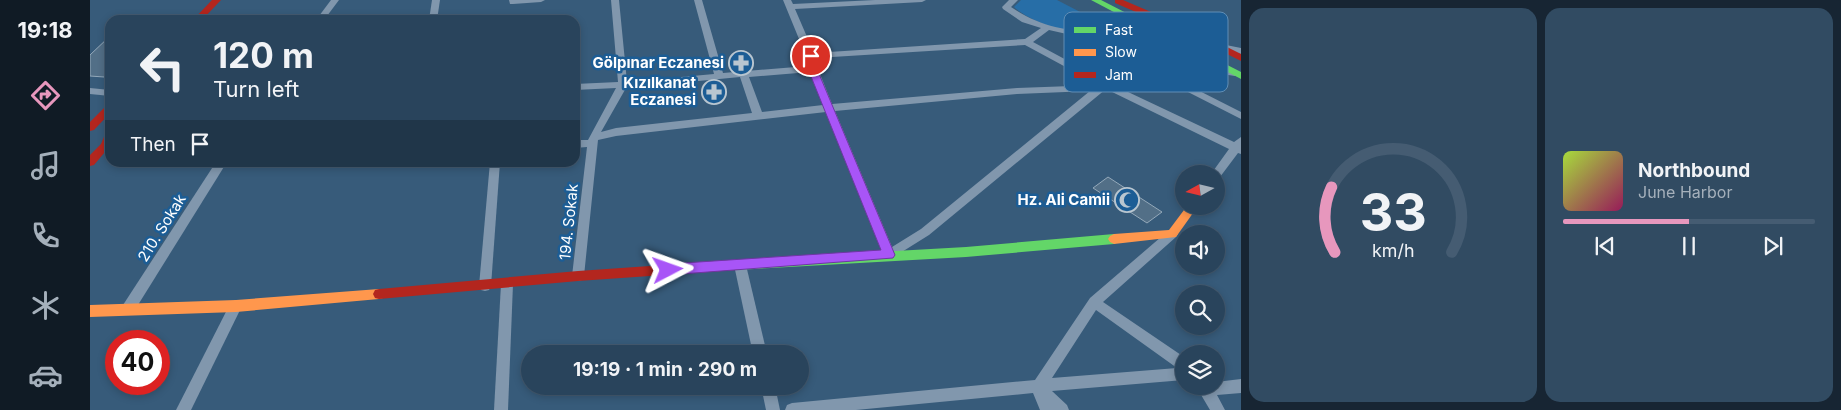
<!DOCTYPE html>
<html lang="en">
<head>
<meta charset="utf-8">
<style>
  :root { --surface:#29445c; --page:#314b62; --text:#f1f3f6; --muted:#a5b0bb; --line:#455c72; --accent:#e797bd }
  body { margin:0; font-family:Inter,sans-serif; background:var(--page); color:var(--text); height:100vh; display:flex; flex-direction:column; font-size:19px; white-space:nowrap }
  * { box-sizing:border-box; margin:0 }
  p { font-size:16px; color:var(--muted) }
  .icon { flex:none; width:28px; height:28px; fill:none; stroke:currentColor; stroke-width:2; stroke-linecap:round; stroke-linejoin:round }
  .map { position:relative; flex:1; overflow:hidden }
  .details { display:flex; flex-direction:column; gap:8px; padding:8px; background:#172533; width:600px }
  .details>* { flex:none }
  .guide { position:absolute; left:15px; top:15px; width:475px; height:152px; border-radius:15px; box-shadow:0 2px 8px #0003,0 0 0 1px var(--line); background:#29445c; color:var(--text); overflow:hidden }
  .needle { width:32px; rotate:262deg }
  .buttons { position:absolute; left:1085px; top:165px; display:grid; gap:10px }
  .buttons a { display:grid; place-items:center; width:50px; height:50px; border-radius:50%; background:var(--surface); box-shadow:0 2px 8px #0003,0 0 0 1px var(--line); font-size:25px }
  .speed { position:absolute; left:15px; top:330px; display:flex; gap:10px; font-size:25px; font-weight:700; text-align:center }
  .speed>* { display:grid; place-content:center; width:65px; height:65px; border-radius:50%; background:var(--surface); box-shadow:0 2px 8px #0003,0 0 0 1px var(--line); line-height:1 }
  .speed .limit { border:8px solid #d22; background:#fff; color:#111 }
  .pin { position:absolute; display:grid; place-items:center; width:42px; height:42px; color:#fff; margin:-21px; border:2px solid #fff; border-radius:50%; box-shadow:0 1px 5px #0007 }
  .me { position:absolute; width:55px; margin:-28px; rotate:86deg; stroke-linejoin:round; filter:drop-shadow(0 0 4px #0008) }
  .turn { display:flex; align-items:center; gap:18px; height:105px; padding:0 25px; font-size:22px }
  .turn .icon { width:65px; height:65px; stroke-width:2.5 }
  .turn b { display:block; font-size:35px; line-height:42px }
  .then { display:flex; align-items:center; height:48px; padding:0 25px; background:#0003; gap:10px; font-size:19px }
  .details .tile { flex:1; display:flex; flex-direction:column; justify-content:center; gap:8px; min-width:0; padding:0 18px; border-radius:15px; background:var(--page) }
  .details .dial { align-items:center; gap:0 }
  .dial svg { height:130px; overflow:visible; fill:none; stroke:var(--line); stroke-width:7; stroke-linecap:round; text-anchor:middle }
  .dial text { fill:var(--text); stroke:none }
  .song { display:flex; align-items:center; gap:15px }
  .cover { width:60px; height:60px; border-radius:8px; background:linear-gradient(135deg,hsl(80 70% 55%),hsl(330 70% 35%)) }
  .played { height:5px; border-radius:2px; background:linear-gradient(90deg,var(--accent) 50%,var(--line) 50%) }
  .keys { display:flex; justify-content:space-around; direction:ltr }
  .details .tiles { flex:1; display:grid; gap:8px; grid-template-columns:repeat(2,1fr) }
  .trip { position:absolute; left:431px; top:345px; width:288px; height:50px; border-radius:25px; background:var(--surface); box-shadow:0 2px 8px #0003,0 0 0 1px var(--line); font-weight:700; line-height:50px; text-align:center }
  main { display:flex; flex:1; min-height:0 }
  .tabs { display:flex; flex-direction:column; width:90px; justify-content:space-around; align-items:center; background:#101b25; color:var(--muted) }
  .tabs .icon { width:35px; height:35px }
  .tabs .active { color:var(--accent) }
  .tabs b { font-size:22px; color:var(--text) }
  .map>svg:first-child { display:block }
  .green { fill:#276ea7 }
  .building { fill:#526f87; stroke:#94a9ba }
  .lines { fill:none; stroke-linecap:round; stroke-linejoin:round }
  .street { fill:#8197ad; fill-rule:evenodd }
  .fast { fill:#63d668; fill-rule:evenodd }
  .slow { fill:#ff974d; fill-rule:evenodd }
  .jam { fill:#b3261e; fill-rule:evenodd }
  .route { fill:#a855f7; stroke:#6d37a1 }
  .labels { text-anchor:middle; stroke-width:5; stroke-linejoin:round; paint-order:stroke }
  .poi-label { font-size:15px; font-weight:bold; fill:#fff; stroke:#1c5d95; text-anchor:end }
  .street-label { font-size:15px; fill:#fff; stroke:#1c5d95 }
  .key { fill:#1c5d95; stroke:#608eb5; stroke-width:1 }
  .key-label { font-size:14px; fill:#fff }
</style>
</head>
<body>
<main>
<nav class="tabs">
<b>19:18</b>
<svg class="icon active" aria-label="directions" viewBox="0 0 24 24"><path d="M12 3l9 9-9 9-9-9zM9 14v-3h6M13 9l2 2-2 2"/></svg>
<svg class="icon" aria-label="music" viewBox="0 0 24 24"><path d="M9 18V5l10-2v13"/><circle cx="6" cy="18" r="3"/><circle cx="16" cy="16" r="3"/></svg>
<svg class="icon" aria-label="phone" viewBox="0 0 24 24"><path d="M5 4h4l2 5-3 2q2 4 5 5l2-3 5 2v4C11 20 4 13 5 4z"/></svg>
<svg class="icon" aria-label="climate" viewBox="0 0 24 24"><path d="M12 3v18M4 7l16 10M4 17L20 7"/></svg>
<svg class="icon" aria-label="car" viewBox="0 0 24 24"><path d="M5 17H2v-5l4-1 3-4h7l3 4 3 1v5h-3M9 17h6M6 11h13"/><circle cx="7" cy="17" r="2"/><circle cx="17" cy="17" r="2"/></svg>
</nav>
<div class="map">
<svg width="1151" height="410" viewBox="0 0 1151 410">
  <rect width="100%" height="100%" fill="#375b7a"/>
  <path class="green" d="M 931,0 C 943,0 955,0 967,0 L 1023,29 C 1011,30 999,32 988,32 C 969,32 937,19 924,7 Z"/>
  <g class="building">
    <path d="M 20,36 L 20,71 L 14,77 L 0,76 L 0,55 Z"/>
    <path d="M 1018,177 L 1072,212 L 1057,223 L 1003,188 Z"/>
  </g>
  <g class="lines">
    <g class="street">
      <path d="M 241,0 L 249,0 L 234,20 L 226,20 Z"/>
      <path d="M 342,0 L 350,0 L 347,20 L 339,20 Z"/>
      <path d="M 419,0 L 455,0 L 451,2 L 423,4 L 420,4 Z"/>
      <path d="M 521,0 L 529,0 L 537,82 L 624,74 L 604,0 L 612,0 L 633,73 L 718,66 L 716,56 L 693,0 L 701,0 L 703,4 L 785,0 L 836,0 L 832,2 L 705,9 L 724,53 L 935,39 L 951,28 L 932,22 L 913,9 L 912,7 L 919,0 L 928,0 L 921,7 C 968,39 1010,31 1063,28 L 1067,31 L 1066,33 L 1003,37 L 1151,112 L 1151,119 L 990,37 L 959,30 L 943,42 L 1019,83 L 1144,142 L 1151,137 L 1151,154 L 1148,153 L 1130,177 L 1126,178 L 1126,174 L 1121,174 L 1139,149 L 1016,89 L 839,235 L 799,260 L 795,258 L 793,255 L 736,112 L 526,136 L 508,140 L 494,276 L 492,280 L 488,281 L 484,280 L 482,276 L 497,147 L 485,148 L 485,140 L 498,140 L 526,88 L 485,90 L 485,84 L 528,82 ZM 935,45 L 1009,85 L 927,88 L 742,104 L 728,69 L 726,58 ZM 720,72 L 733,105 L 672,112 L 659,77 ZM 650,77 L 662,113 L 526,128 L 511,132 L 536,88 ZM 1000,91 L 831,229 L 802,247 L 745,111 L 927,94 Z"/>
      <path d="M 1080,36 L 1084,39 L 1087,48 L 1124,67 L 1145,70 L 1150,73 L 1145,76 L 1119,72 L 1080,51 L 1076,39 Z"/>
      <path d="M 1131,44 L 1151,48 L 1151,54 L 1128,49 L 1127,47 Z"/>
      <path d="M 0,88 L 20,90 L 20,96 L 0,94 Z"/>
      <path d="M 126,162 L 137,162 L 43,313 L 38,315 L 33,313 L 32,309 L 33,305 Z"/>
      <path d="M 400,162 L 410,162 L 401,286 L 399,290 L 395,291 L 391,290 L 389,286 Z"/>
      <path d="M 1082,229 L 1086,231 L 1088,234 L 1086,237 L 1013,302 L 1094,357 L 1094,380 L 962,391 L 977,405 L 979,410 L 950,410 L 943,393 L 766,410 L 695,410 L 697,405 L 702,403 L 945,380 L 1000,298 L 1078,231 ZM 1006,310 L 1087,368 L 962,378 Z"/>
      <path d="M 650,260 L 654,261 L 656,265 L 677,354 L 663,354 L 644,265 L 646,261 Z"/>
      <path d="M 417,279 L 421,280 L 423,284 L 418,410 L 404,410 L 411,284 L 413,280 Z"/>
      <path d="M 146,300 L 151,302 L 152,306 L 101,410 L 86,410 L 141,302 Z"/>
      <path d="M 1151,379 L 1151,393 L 1127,395 L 1135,410 L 1120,410 L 1107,388 L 1107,386 L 1126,386 L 1126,382 Z"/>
      <path d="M 671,386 L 685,386 L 690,410 L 676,410 Z"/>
    </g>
    <g class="fast">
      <path d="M 1001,0 L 1011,0 L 1151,72 L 1151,79 Z"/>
      <path d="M 1024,234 L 1028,236 L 1030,239 L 1028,242 L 1024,244 L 876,257 L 646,270 L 642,269 L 640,265 L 642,261 L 646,260 L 876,247 Z"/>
    </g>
    <g class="slow">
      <path d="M 1097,206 L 1108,206 L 1086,237 L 1024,244 L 1020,242 L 1018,239 L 1020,236 L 1024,234 L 1079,230 Z"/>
      <path d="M 289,289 L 293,290 L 295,294 L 293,298 L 289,299 L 146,312 L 0,317 L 0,305 L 146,300 Z"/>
    </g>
    <g class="jam">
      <path d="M 122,0 L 131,0 L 112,20 L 103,20 Z"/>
      <path d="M 1025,0 L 1033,0 L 1103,30 L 1151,54 L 1151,61 L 1097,34 L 1025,3 Z"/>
      <path d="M 20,104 L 20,113 L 4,130 L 0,131 L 0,122 L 17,105 Z"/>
      <path d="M 20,131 L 20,146 L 4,165 L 0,166 L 0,155 L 11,144 L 16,132 Z"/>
      <path d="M 646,260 L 650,261 L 652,265 L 650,269 L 646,270 L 488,281 L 289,299 L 285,298 L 283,294 L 285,290 L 289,289 L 488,271 Z"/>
    </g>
  </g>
  <path class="route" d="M 721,53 L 725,56 L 727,69 L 805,255 L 803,258 L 578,275 L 573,273 L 572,270 L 573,266 L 578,264 L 791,250 L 718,69 L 716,56 Z"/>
  <defs>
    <symbol id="pharmacy-ring" viewBox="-11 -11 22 22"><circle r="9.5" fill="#1c5d95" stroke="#b9c6d0" stroke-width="1.5"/><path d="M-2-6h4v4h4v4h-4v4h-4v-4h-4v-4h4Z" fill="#b9c6d0"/></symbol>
    <symbol id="mosque-ring" viewBox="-11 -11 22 22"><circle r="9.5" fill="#1c5d95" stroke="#b9c6d0" stroke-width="1.5"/><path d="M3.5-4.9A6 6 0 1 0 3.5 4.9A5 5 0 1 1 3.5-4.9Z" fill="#b9c6d0"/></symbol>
  </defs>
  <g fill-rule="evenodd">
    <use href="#pharmacy-ring" x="637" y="49" width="28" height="28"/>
    <use href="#pharmacy-ring" x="610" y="78" width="28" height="28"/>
    <use href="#mosque-ring" x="1023" y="186" width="28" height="28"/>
  </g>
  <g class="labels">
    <g class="poi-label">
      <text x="634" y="68">Gölpınar Eczanesi</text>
      <text x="606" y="88">Kızılkanat<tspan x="606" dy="17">Eczanesi</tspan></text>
      <text x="1020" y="205">Hz. Ali Camii</text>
    </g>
    <g class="street-label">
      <text transform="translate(479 222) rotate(-84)" y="5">194. Sokak</text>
      <text transform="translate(72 228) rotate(-58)" y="5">210. Sokak</text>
    </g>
  </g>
  <rect x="974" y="12" width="164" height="80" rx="8" class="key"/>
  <rect x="984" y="27" width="22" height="6" fill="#63d668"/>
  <rect x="984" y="49" width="22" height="7" fill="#ff974d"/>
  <rect x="984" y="72" width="22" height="6" fill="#b3261e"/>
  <g class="key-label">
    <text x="1015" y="35">Fast</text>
    <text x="1015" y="57">Slow</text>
    <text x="1015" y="80">Jam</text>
  </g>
</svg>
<div class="buttons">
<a><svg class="needle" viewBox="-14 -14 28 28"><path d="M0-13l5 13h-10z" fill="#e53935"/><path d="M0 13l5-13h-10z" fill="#a5b0bb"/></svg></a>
<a><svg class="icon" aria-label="sound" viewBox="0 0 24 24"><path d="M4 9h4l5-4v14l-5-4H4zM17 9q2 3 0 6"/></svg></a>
<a><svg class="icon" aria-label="search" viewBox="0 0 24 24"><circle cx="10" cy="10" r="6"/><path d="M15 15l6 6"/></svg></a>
<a><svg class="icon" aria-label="layers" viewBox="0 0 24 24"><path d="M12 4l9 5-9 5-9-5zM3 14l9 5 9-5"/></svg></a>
</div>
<div class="speed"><div class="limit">40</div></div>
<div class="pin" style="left:721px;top:56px;background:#d93025"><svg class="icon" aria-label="arrive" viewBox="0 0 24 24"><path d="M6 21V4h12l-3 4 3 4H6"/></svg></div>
<svg class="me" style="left:578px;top:270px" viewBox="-20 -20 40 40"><path d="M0-17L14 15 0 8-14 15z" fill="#a855f7" stroke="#fff" stroke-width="4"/></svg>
<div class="trip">19:19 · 1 min · 290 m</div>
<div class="guide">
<div class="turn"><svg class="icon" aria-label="left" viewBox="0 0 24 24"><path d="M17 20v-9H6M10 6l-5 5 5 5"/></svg><div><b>120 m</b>Turn left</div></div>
<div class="then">Then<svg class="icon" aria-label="arrive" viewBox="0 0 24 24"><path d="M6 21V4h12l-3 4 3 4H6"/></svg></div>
</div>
</div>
<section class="details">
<div class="tiles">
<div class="tile dial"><svg viewBox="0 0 100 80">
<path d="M14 69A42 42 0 1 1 86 69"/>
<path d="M14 69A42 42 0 0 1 12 29" stroke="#e797bd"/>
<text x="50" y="56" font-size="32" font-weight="700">33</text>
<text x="50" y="72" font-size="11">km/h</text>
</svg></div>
<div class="tile">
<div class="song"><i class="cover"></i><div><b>Northbound</b><p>June Harbor</p></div></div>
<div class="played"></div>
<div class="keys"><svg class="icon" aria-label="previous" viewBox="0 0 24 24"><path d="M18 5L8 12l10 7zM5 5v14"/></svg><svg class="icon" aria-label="pause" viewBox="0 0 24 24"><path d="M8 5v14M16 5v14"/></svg><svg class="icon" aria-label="next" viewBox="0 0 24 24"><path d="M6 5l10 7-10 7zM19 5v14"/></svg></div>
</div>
</div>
</section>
</main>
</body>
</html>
